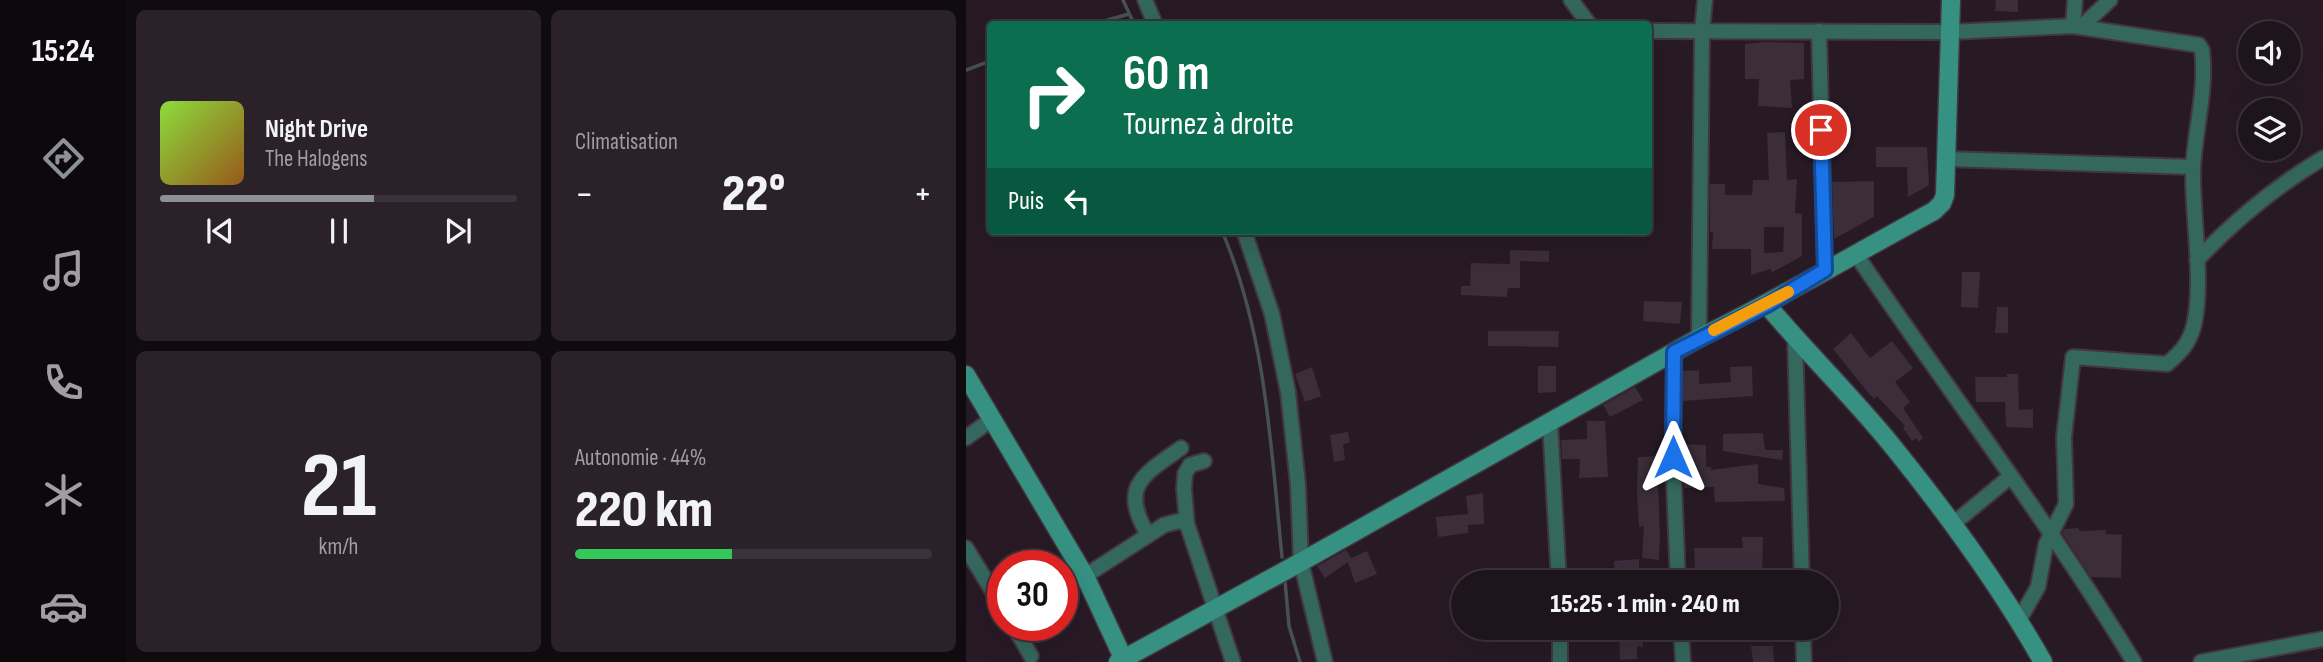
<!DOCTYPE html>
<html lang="fr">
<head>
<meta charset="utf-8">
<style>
  :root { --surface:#1d141c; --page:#2a2129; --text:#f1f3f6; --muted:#a09ea3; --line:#3b333b; --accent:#8c9099 }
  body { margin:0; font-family:"Sofia Sans Condensed",sans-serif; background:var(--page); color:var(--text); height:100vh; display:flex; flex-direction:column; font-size:26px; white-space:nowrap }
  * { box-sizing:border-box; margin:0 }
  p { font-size:23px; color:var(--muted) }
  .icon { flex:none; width:38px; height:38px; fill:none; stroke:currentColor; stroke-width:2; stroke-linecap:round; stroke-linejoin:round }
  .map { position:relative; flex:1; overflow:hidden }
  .drawer { display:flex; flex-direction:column; gap:10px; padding:10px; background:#100b0f; width:840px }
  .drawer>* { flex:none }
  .banner { position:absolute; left:21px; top:21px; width:665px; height:214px; border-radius:7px; box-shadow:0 7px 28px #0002,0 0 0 2px var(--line); background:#0b6e4f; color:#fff; overflow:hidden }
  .fabs { position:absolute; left:1272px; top:21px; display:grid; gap:14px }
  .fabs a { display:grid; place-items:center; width:63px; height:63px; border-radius:50%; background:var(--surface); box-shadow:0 7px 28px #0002,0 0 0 2px var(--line); font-size:35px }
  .speed { position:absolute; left:21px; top:550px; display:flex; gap:14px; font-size:35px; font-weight:700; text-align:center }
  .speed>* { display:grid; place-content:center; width:91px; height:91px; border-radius:50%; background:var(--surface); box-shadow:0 7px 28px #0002,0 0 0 2px var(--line); line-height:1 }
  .speed .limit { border:10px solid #d22; background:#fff; color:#111 }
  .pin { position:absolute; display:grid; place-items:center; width:60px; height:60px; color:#fff; margin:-30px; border:4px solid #fff; border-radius:50%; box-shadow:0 2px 7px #0007 }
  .me { position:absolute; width:77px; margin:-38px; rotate:0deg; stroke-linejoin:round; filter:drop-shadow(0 0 5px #0008) }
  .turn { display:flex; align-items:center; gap:24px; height:147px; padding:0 21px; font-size:32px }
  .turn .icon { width:91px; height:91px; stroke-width:2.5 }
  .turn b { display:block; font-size:49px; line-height:60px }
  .then { display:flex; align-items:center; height:66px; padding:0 21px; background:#0003; gap:14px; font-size:26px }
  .big { font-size:52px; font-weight:800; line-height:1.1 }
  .drawer .tile { flex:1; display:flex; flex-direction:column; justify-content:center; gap:10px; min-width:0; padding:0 24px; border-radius:10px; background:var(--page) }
  .drawer .dial { align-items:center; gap:0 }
  .dial b { font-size:91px; line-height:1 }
  .song { display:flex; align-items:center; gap:21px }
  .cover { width:84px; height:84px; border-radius:10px; background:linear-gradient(135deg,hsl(90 70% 55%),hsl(30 70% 35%)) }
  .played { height:7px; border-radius:4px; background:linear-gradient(90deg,var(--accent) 60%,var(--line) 60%) }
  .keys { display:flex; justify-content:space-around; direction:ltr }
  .heat { display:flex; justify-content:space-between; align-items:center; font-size:38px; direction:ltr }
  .charge { height:10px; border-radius:5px; background:linear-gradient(90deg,#34c759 44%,var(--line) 0) }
  .drawer .tiles { flex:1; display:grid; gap:10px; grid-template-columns:repeat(2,1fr) }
  .trip { position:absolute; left:485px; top:570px; width:388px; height:70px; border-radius:35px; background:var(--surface); box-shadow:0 7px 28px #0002,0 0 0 2px var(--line); font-weight:800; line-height:70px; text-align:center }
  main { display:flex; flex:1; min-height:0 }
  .tabs { display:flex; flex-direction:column; width:126px; justify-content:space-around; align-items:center; background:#0c080b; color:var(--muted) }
  .tabs .icon { width:49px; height:49px }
  .tabs .on { color:var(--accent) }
  .tabs b { font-size:32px; color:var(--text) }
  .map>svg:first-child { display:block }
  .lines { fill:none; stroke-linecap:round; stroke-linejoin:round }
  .stream { stroke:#475053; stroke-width:3.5 }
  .building { fill:#3b2d3a; fill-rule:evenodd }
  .street-casing { stroke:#433641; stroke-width:18 }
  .secondary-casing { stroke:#433641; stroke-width:21 }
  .street { stroke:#34675e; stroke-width:14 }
  .secondary { stroke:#379183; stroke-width:18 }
  .route-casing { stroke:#114b97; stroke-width:18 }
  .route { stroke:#1a73e8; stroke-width:12 }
  .slow { stroke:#f59e0b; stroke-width:12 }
</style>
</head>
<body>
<main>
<nav class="tabs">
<b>15:24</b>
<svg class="icon on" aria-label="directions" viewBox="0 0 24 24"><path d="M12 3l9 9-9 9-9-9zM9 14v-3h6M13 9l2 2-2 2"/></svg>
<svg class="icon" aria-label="music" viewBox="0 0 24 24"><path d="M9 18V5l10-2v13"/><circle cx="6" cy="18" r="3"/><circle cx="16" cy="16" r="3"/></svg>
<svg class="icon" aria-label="phone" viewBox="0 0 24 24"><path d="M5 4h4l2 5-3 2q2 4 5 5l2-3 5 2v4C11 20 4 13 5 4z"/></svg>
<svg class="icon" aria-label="climate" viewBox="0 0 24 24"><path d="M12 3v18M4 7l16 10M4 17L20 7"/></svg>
<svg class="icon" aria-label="car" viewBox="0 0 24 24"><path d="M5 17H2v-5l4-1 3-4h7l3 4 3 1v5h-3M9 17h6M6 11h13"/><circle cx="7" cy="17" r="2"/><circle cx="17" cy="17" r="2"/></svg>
</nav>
<section class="drawer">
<div class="tiles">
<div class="tile">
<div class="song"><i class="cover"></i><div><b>Night Drive</b><p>The Halogens</p></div></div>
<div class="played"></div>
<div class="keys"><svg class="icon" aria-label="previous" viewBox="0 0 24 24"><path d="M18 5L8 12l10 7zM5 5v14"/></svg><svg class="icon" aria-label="pause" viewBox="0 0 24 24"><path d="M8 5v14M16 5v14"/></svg><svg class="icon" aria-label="next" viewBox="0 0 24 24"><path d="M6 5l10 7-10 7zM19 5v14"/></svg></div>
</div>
<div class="tile"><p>Climatisation</p>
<div class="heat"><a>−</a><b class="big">22°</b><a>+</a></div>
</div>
<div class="tile dial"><b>21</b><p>km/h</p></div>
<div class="tile"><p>Autonomie · 44%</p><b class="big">220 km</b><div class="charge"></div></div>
</div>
</section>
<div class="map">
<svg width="1357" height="662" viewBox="0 0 1357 662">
  <rect width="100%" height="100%" fill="#271a25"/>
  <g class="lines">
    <g class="stream">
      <path d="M 157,0 L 168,24"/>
      <path d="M 127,24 L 163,14"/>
      <path d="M 0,70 L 24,61"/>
      <path d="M 256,231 C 300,334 305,447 316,557"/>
      <path d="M 319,581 L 323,626 L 334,662"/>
    </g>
  </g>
  <g class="building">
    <path d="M 1030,0 L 1052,0 L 1052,12 L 1029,11 Z"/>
    <path d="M 798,42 L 838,43 L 838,79 L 824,80 L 826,108 L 792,106 L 793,79 L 779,79 L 779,44 Z"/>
    <path d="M 819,132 L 821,180 L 831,179 L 829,213 L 836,214 L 836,256 L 805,273 L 805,269 L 785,275 L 785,249 L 746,249 L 747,232 L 744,232 L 744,184 L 759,184 L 759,195 L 786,195 L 787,180 L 803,180 L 801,133 ZM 798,227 L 818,227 L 817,252 L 798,253 Z"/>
    <path d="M 910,147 L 961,147 L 963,185 L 942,197 L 941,167 L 910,167 Z"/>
    <path d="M 908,181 L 908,217 L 868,239 L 866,182 Z"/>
    <path d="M 544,250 L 583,251 L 583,262 L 554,261 L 554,288 L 542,288 L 541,297 L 495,295 L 495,286 L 504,286 L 505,263 L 544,264 Z"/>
    <path d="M 996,272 L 1014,272 L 1012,308 L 995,307 Z"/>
    <path d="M 678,301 L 716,302 L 714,324 L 677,321 Z"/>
    <path d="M 1031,307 L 1042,307 L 1042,333 L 1029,333 Z"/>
    <path d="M 522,331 L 593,331 L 592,347 L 522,346 Z"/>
    <path d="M 885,333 L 904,358 L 926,341 L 947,368 L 929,382 L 944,402 L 937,408 L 957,438 L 953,442 L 950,438 L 946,441 L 937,428 L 939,426 L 911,396 L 908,399 L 899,389 L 867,349 Z"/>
    <path d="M 572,366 L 590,366 L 590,392 L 572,393 Z"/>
    <path d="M 786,366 L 787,396 L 717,401 L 717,371 L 733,370 L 733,384 L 765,382 L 764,367 Z"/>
    <path d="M 346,367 L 355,396 L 339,402 L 329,374 Z"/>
    <path d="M 1041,374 L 1052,374 L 1053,410 L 1067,409 L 1067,428 L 1040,427 L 1039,402 L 1010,402 L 1009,377 L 1041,377 Z"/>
    <path d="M 669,387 L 677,400 L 644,417 L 637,405 Z"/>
    <path d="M 621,421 L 639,421 L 642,477 L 613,478 L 614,459 L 596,459 L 595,440 L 621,439 Z"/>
    <path d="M 382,432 L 384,443 L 377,444 L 379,460 L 368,462 L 364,435 Z"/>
    <path d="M 797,433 L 799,450 L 817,450 L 816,460 L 757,451 L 757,434 Z"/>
    <path d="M 719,444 L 740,445 L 740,467 L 745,467 L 745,470 L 792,464 L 792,484 L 818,488 L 819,501 L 749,502 L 748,487 L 718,488 Z"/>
    <path d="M 691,456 L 694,536 L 693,560 L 676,558 L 678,526 L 673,527 L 671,491 L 672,457 Z"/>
    <path d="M 517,493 L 518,524 L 502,525 L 502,533 L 472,537 L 470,517 L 502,514 L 500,496 Z"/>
    <path d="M 1112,528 L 1114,531 L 1140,530 L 1140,534 L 1156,535 L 1155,578 L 1125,577 L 1096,533 L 1098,529 Z"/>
    <path d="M 776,537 L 797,537 L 796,583 L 776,583 L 775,568 L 729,568 L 728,548 L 777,548 Z"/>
    <path d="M 380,550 L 385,558 L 401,551 L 411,574 L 389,583 L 382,562 L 359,578 L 351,566 Z"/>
    <path d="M 673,559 L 673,583 L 649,583 L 648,561 Z"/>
    <path d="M 653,628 L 676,628 L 677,647 L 671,646 L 671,659 L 654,660 Z"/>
    <path d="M 785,646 L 807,646 L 808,662 L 787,662 Z"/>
  </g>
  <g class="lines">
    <defs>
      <g id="street">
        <path d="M 179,0 L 189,24"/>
        <path d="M 605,0 L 623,24"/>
        <path d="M 1107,26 L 1109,0"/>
        <path d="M 1115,27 L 1144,0"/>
        <path d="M 682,31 L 984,32 L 1107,26 L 1233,45 L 1236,50 C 1241,88 1229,130 1227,168 C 1226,216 1238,280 1228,325 C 1223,344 1215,352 1201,364 L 1107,357 L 1098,437 L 1100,504 L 1080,544 L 1072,587 L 1053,620"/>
        <path d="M 853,31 L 859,270"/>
        <path d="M 980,159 L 1227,167"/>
        <path d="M 278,231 L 306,314 L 322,392 L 332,485 L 335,562 L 359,662"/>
        <path d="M 889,253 C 982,390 1082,521 1168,662"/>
        <path d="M 1231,260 C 1269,220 1310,186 1357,158"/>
        <path d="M 733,338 L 736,32 L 739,0"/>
        <path d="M 829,338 L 836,583"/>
        <path d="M 708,352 L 707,457 L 712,583"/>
        <path d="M 584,422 L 593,583"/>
        <path d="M 0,438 L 26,419"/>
        <path d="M 221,524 L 218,489 L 219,474 L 224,465 L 238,461"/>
        <path d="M 987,524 L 1045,476"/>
        <path d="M 182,535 C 154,487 175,476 215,448"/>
        <path d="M 0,548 L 37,608"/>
        <path d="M 119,576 L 198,525 L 213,521 L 221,524 L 267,662"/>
        <path d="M 47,625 L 65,656"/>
        <path d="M 594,628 L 594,662"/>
        <path d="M 715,628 L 717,662"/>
        <path d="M 837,628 L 838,662"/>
        <path d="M 1235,662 L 1357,639"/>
      </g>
      <g id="secondary">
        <path d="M 801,305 C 842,354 888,398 928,448 C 983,516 1034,586 1077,662"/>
        <path d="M 0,375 L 119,576 L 159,662"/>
        <path d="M 152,662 L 335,562 L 733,338 C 813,299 890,253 968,211 L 976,203 L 979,195 L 985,0"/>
      </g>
    </defs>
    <use href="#street" class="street-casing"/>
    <use href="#secondary" class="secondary-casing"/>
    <use href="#street" class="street"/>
    <use href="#secondary" class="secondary"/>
  </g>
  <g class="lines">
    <defs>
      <path id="route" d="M 707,457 L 708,352 L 801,305 L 859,270 L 855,130"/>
    </defs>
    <use href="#route" class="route-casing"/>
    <use href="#route" class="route"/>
    <path class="slow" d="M 748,330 L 822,292"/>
  </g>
</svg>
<div class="fabs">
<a><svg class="icon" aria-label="sound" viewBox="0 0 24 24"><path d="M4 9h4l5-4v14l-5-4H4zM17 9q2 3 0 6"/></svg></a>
<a><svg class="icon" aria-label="layers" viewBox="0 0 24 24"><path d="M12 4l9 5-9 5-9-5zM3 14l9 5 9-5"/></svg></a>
</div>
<div class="speed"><div class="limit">30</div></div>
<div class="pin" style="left:855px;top:130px;background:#d93025"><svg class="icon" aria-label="arrive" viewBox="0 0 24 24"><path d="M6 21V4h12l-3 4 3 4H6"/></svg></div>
<svg class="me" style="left:707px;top:457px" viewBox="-20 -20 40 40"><path d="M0-17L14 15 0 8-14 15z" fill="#1a73e8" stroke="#fff" stroke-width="4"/></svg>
<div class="trip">15:25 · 1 min · 240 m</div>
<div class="banner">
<div class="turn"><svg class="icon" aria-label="right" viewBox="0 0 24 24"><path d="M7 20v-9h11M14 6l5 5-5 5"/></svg><div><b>60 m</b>Tournez à droite</div></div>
<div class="then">Puis<svg class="icon" aria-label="left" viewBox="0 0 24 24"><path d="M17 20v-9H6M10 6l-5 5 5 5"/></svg></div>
</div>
</div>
</main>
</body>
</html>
